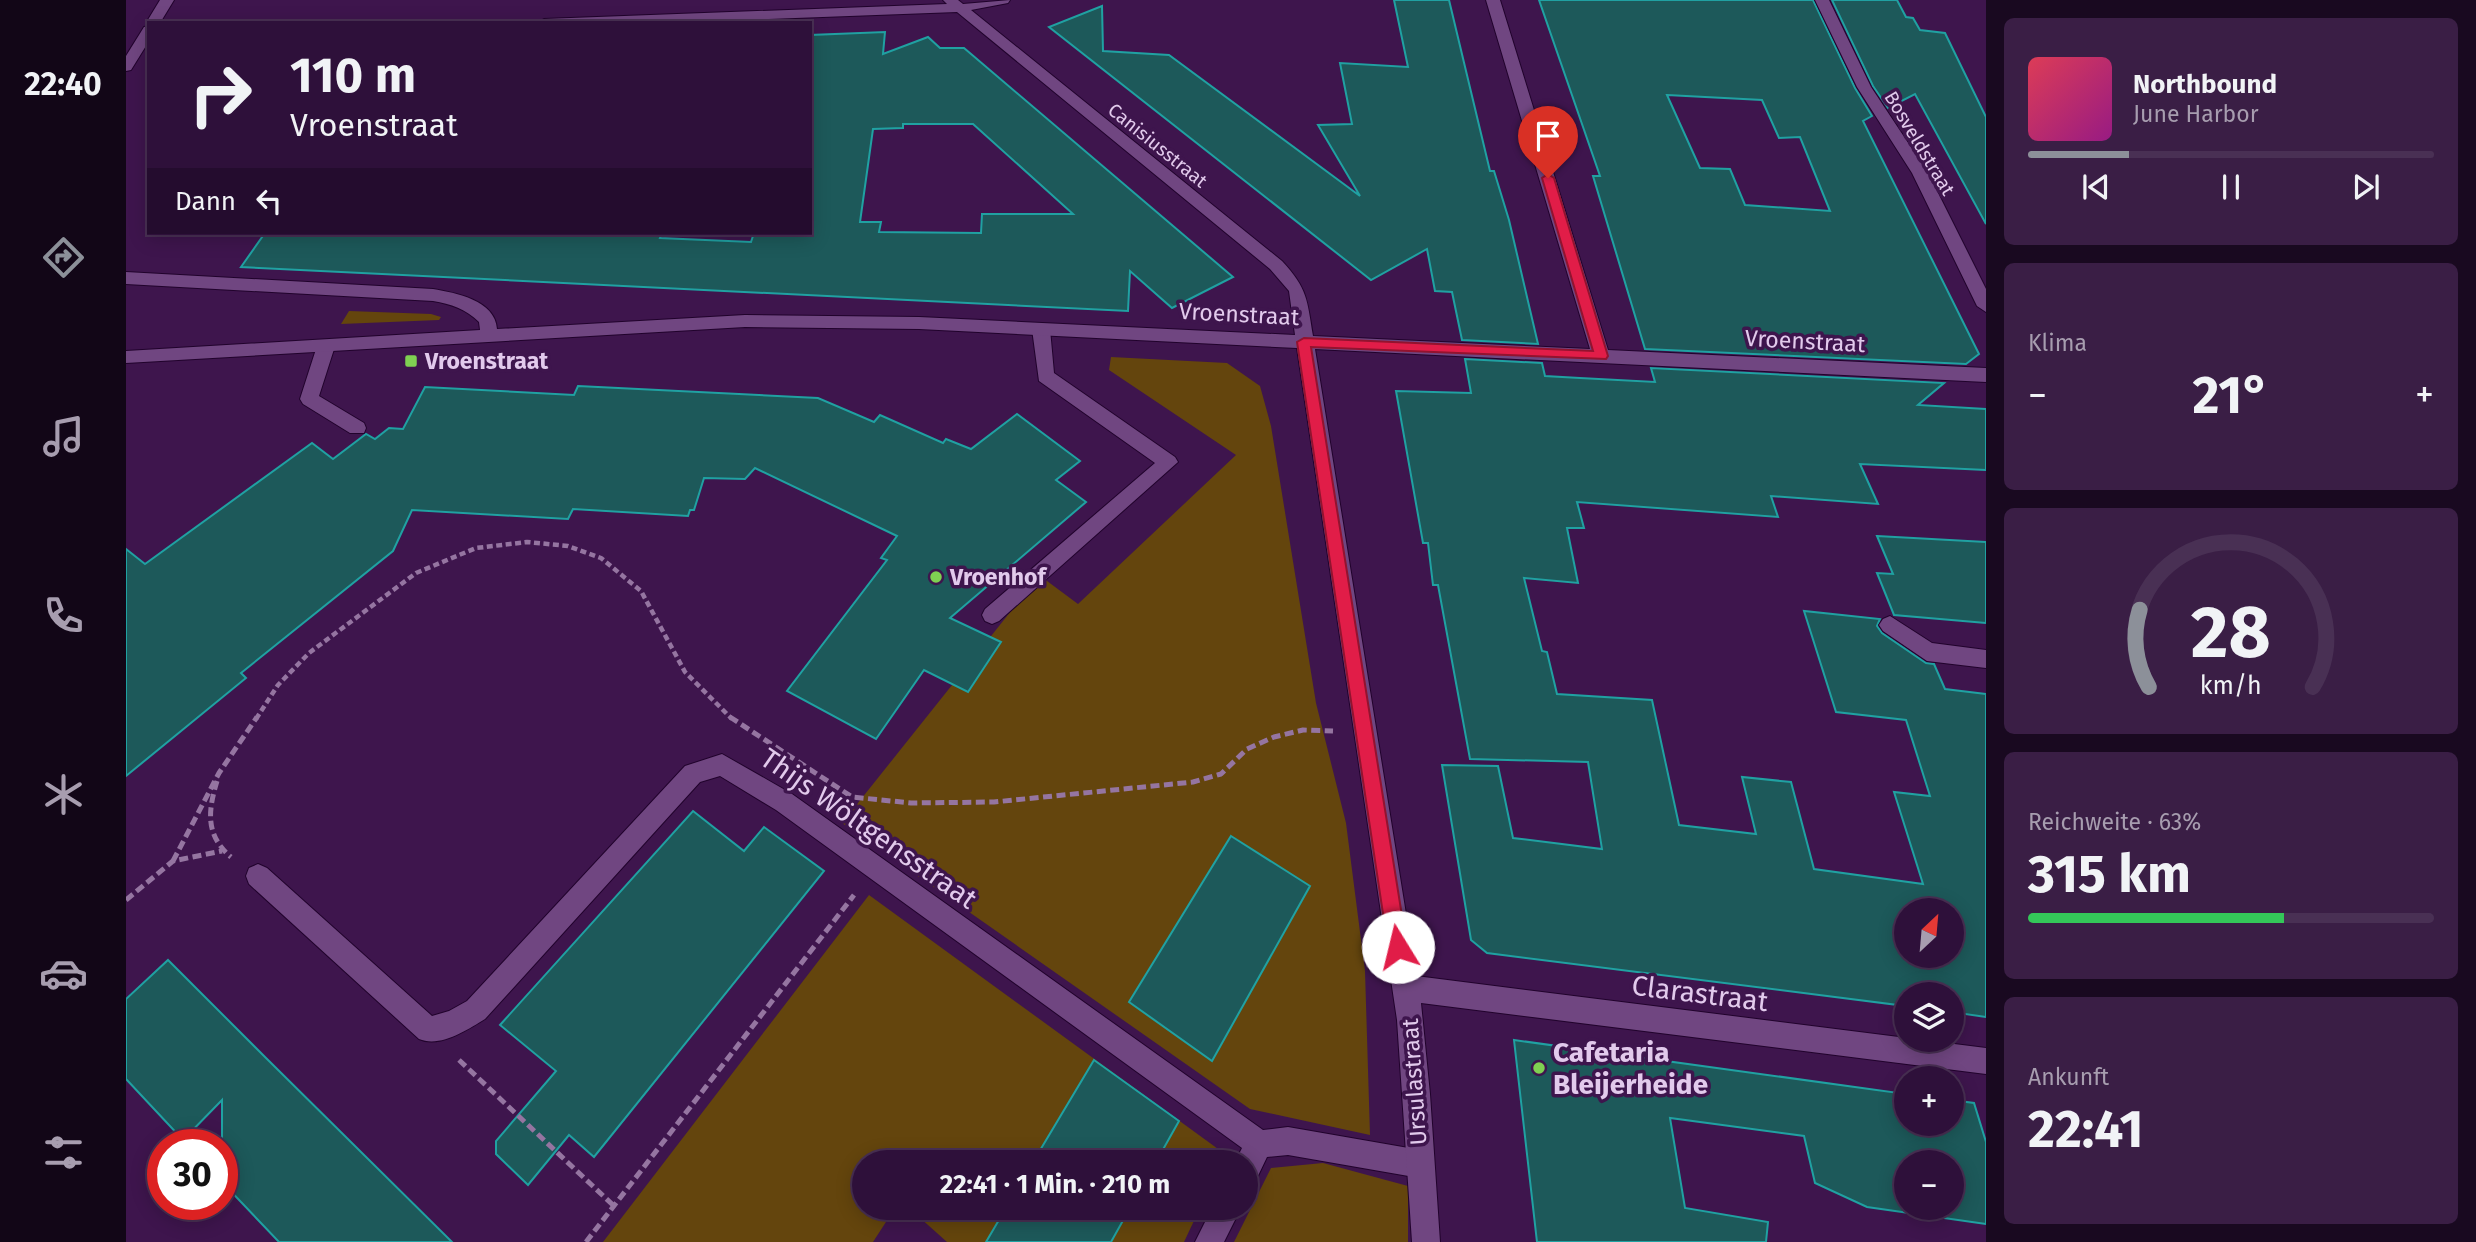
<!DOCTYPE html>
<html lang="de">
<head>
<meta charset="utf-8">
<style>
  :root { --surface:#2e103a; --page:#3a1e45; --text:#f1f3f6; --muted:#a79daf; --line:#493054; --accent:#8c9099 }
  body { margin:0; font-family:"Fira Sans",sans-serif; background:var(--page); color:var(--text); height:100vh; display:flex; flex-direction:column; font-size:26px; white-space:nowrap }
  * { box-sizing:border-box; margin:0 }
  p { font-size:23px; color:var(--muted) }
  .icon { flex:none; width:38px; height:38px; fill:none; stroke:currentColor; stroke-width:2; stroke-linecap:round; stroke-linejoin:round }
  .map { position:relative; flex:1; overflow:hidden }
  .details { display:flex; flex-direction:column; gap:18px; padding:18px; background:#190920; width:490px }
  .details>* { flex:none }
  .hud { position:absolute; left:21px; top:21px; width:665px; height:214px; border-radius:0px; box-shadow:0 4px 18px #0003,0 0 0 2px var(--line); background:#2e103a; color:var(--text); overflow:hidden }
  .needle { width:46px; rotate:26deg }
  .controls { position:absolute; left:1768px; top:898px; display:grid; gap:14px }
  .controls a { display:grid; place-items:center; width:70px; height:70px; border-radius:50%; background:var(--surface); box-shadow:0 4px 18px #0003,0 0 0 2px var(--line); font-size:35px }
  .speed { position:absolute; left:21px; top:1129px; display:flex; gap:14px; font-size:35px; font-weight:700; text-align:center }
  .speed>* { display:grid; place-content:center; width:91px; height:91px; border-radius:50%; background:var(--surface); box-shadow:0 4px 18px #0003,0 0 0 2px var(--line); line-height:1 }
  .speed .limit { border:10px solid #d22; background:#fff; color:#111 }
  .pin { position:absolute; display:grid; place-items:center; width:60px; height:60px; color:#fff; margin:-72px -30px; border-radius:50% 50% 50% 0; rotate:-45deg; box-shadow:0 0 7px #0007 }
  .pin .icon { rotate:45deg }
  .me { position:absolute; width:77px; margin:-38px; rotate:351deg; stroke-linejoin:round; filter:drop-shadow(0 0 5px #0008) }
  .turn { display:flex; align-items:center; gap:24px; height:147px; padding:0 28px; font-size:32px }
  .turn .icon { width:91px; height:91px; stroke-width:2.5 }
  .turn b { display:block; font-size:49px; line-height:60px }
  .then { display:flex; align-items:center; height:66px; padding:0 28px; background:#0003; gap:14px; font-size:26px }
  .big { font-size:52px; font-weight:700; line-height:1.1 }
  .details .widget { flex:1; display:flex; flex-direction:column; justify-content:center; gap:10px; min-width:0; padding:0 24px; border-radius:10px; background:var(--page) }
  .details .dial { align-items:center; gap:0 }
  .dial svg { height:182px; overflow:visible; fill:none; stroke:var(--line); stroke-width:7; stroke-linecap:round; text-anchor:middle }
  .dial text { fill:var(--text); stroke:none }
  .song { display:flex; align-items:center; gap:21px }
  .cover { width:84px; height:84px; border-radius:10px; background:linear-gradient(135deg,hsl(350 70% 55%),hsl(310 70% 35%)) }
  .played { height:7px; border-radius:4px; background:linear-gradient(90deg,var(--accent) 25%,var(--line) 25%) }
  .keys { display:flex; justify-content:space-around; direction:ltr }
  .heat { display:flex; justify-content:space-between; align-items:center; font-size:38px; direction:ltr }
  .charge { height:10px; border-radius:5px; background:linear-gradient(90deg,#34c759 63%,var(--line) 0) }
  .trip { position:absolute; left:726px; top:1150px; width:406px; height:70px; border-radius:35px; background:var(--surface); box-shadow:0 4px 18px #0003,0 0 0 2px var(--line); font-weight:700; line-height:70px; text-align:center }
  main { display:flex; flex:1; min-height:0 }
  .tabs { display:flex; flex-direction:column; width:126px; justify-content:space-around; align-items:center; background:#120617; color:var(--muted) }
  .tabs .icon { width:49px; height:49px }
  .tabs .current { color:var(--accent) }
  .tabs b { font-size:32px; color:var(--text) }
  .map>svg:first-child { display:block }
  .green { fill:#64450d }
  .building { fill:#1d595a; stroke:#20a1a2; stroke-width:2; fill-rule:evenodd }
  .lines { fill:none; stroke-linecap:round; stroke-linejoin:round }
  .lane-casing { stroke:#21032c; stroke-width:2 }
  .street-casing { stroke:#21032c; stroke-width:2 }
  .path-far1 { stroke:#9575a1; stroke-width:4.5; stroke-dasharray:6 3.5; stroke-linecap:butt }
  .path { stroke:#9575a1; stroke-width:5; stroke-dasharray:9 4.5; stroke-linecap:butt }
  .lane { fill:#704681; fill-rule:evenodd }
  .street { fill:#704681; fill-rule:evenodd }
  .route { fill:#e11d48; stroke:#92132f; stroke-width:2 }
  .poi-dot { fill:#7fd052; stroke:#3e154d; stroke-width:2.5 }
  .labels { text-anchor:middle; stroke-width:7; stroke-linejoin:round; paint-order:stroke }
  .far-street-label { font-size:19px; fill:#e2caec; stroke:#3e154d }
  .street-label { font-size:23px; fill:#e2caec; stroke:#3e154d }
  .poi-label { font-size:23px; font-weight:bold; fill:#e2caec; stroke:#3e154d; text-anchor:start }
  .near-street-label { font-size:28px; fill:#e2caec; stroke:#3e154d }
  .near-poi-label { font-size:28px; font-weight:bold; fill:#e2caec; stroke:#3e154d; text-anchor:start }
</style>
</head>
<body>
<main>
<nav class="tabs">
<b>22:40</b>
<svg class="icon current" aria-label="directions" viewBox="0 0 24 24"><path d="M12 3l9 9-9 9-9-9zM9 14v-3h6M13 9l2 2-2 2"/></svg>
<svg class="icon" aria-label="music" viewBox="0 0 24 24"><path d="M9 18V5l10-2v13"/><circle cx="6" cy="18" r="3"/><circle cx="16" cy="16" r="3"/></svg>
<svg class="icon" aria-label="phone" viewBox="0 0 24 24"><path d="M5 4h4l2 5-3 2q2 4 5 5l2-3 5 2v4C11 20 4 13 5 4z"/></svg>
<svg class="icon" aria-label="climate" viewBox="0 0 24 24"><path d="M12 3v18M4 7l16 10M4 17L20 7"/></svg>
<svg class="icon" aria-label="car" viewBox="0 0 24 24"><path d="M5 17H2v-5l4-1 3-4h7l3 4 3 1v5h-3M9 17h6M6 11h13"/><circle cx="7" cy="17" r="2"/><circle cx="17" cy="17" r="2"/></svg>
<svg class="icon" aria-label="filters" viewBox="0 0 24 24"><path d="M4 7h16M4 17h16"/><circle cx="9" cy="7" r="2"/><circle cx="15" cy="17" r="2"/></svg>
</nav>
<div class="map">
<svg width="1860" height="1242" viewBox="0 0 1860 1242">
  <rect width="100%" height="100%" fill="#3e154d"/>
  <g class="green">
    <path d="M 223,311 L 305,314 L 315,317 L 313,320 L 215,324 Z"/>
    <path d="M 985,357 L 1101,363 L 1134,386 L 1145,426 L 1190,703 L 1220,823 L 1239,971 L 1244,1135 L 1124,1109 L 716,823 L 889,606 L 917,578 L 952,604 L 1110,455 L 983,370 Z"/>
    <path d="M 743,895 L 1099,1154 L 1095,1162 L 738,1162 L 738,1208 L 769,1208 L 747,1242 L 477,1242 Z"/>
    <path d="M 1197,1163 L 1282,1186 L 1282,1242 L 1108,1242 L 1145,1168 Z"/>
    <path d="M 783,1208 L 1074,1208 L 1058,1242 L 821,1242 Z"/>
  </g>
  <g class="building">
    <path d="M 1268,0 L 1323,0 L 1364,171 L 1368,171 L 1383,220 L 1412,344 L 1336,340 L 1326,292 L 1309,291 L 1301,249 L 1245,280 L 923,27 L 976,6 L 977,51 L 1043,55 L 1234,196 L 1192,125 L 1226,124 L 1214,63 L 1282,67 Z"/>
    <path d="M 1413,0 L 1687,0 L 1729,88 L 1746,116 L 1737,121 L 1853,354 L 1840,364 L 1519,349 L 1467,176 L 1474,176 ZM 1541,95 L 1636,100 L 1653,138 L 1674,137 L 1704,211 L 1619,205 L 1604,169 L 1574,168 Z"/>
    <path d="M 1706,0 L 1771,0 L 1780,17 L 1787,18 L 1794,30 L 1819,33 L 1860,117 L 1860,224 L 1789,94 L 1762,108 L 1747,86 Z"/>
    <path d="M 759,32 L 757,54 L 802,37 L 814,48 L 838,48 L 1107,277 L 1046,308 L 1004,271 L 1002,311 L 115,267 L 139,233 L 536,233 L 534,238 L 625,242 L 628,233 L 684,233 L 684,35 ZM 777,124 L 847,124 L 947,214 L 856,214 L 855,233 L 753,232 L 755,222 L 734,222 L 747,129 L 777,128 Z"/>
    <path d="M 1339,359 L 1416,363 L 1419,376 L 1454,378 L 1529,382 L 1525,368 L 1818,383 L 1792,405 L 1860,409 L 1860,470 L 1734,464 L 1752,504 L 1645,496 L 1652,517 L 1451,502 L 1458,528 L 1441,528 L 1452,583 L 1398,578 L 1416,651 L 1421,652 L 1431,694 L 1526,700 L 1553,825 L 1630,834 L 1616,777 L 1665,782 L 1688,869 L 1797,884 L 1768,792 L 1804,796 L 1780,720 L 1710,712 L 1678,611 L 1754,619 L 1751,626 L 1756,633 L 1800,663 L 1808,664 L 1819,689 L 1860,694 L 1860,1017 L 1825,1012 L 1825,994 L 1780,994 L 1780,1006 L 1361,953 L 1345,940 L 1316,765 L 1372,766 L 1387,838 L 1476,849 L 1462,762 L 1344,759 L 1312,585 L 1307,585 L 1302,543 L 1297,543 L 1270,391 L 1345,393 ZM 1780,910 L 1825,910 L 1825,956 L 1780,956 Z"/>
    <path d="M 452,386 L 692,398 L 748,422 L 754,415 L 817,443 L 820,439 L 845,449 L 891,414 L 954,461 L 930,480 L 960,502 L 824,618 L 875,642 L 842,692 L 798,670 L 750,739 L 661,691 L 761,560 L 755,558 L 771,536 L 629,468 L 619,479 L 578,478 L 568,510 L 564,510 L 562,516 L 447,509 L 442,519 L 286,510 L 267,551 L 115,673 L 120,678 L 0,776 L 0,549 L 19,564 L 186,443 L 207,459 L 240,434 L 249,439 L 263,428 L 277,429 L 299,387 L 448,395 Z"/>
    <path d="M 1751,536 L 1860,542 L 1860,623 L 1768,615 L 1751,573 L 1767,574 Z"/>
    <path d="M 567,811 L 618,851 L 638,827 L 698,871 L 468,1157 L 443,1135 L 402,1185 L 370,1154 L 370,1141 L 430,1071 L 374,1025 Z"/>
    <path d="M 1105,836 L 1184,886 L 1086,1061 L 1003,1002 Z"/>
    <path d="M 42,960 L 139,1057 L 326,1242 L 153,1242 L 96,1182 L 96,1100 L 57,1140 L 0,1079 L 0,999 Z"/>
    <path d="M 1388,1040 L 1780,1094 L 1780,1124 L 1825,1124 L 1825,1100 L 1848,1103 L 1860,1142 L 1860,1224 L 1741,1207 L 1689,1183 L 1678,1136 L 1544,1118 L 1559,1208 L 1642,1222 L 1640,1242 L 1411,1242 ZM 1780,1162 L 1825,1162 L 1825,1208 L 1780,1208 Z"/>
    <path d="M 968,1060 L 1053,1121 L 1030,1162 L 907,1162 Z"/>
    <path d="M 880,1208 L 1004,1208 L 985,1242 L 860,1242 Z"/>
  </g>
  <g class="lines">
    <defs>
      <g id="lane">
        <path d="M 915,323 L 924,329 L 928,373 L 1049,457 L 1052,462 L 873,621 L 866,624 L 859,621 L 856,615 L 859,609 L 1029,463 L 913,381 L 906,329 Z"/>
        <path d="M 200,340 L 206,342 L 209,346 L 193,396 L 238,423 L 240,428 L 238,433 L 224,433 L 177,404 L 174,399 L 191,346 L 194,342 Z"/>
        <path d="M 596,754 L 666,794 L 1137,1130 L 1162,1127 L 1294,1150 L 1304,1154 L 1308,1164 L 1304,1174 L 1294,1178 L 1162,1155 L 1141,1157 L 1130,1180 L 1120,1184 L 1120,1162 L 1109,1162 L 1116,1148 L 650,810 L 594,776 L 574,782 L 359,1019 C 341,1030 314,1048 293,1039 L 123,884 L 120,876 L 123,868 L 132,864 L 141,868 L 306,1016 L 323,1011 L 341,1001 L 559,766 Z"/>
        <path d="M 1086,1208 L 1115,1208 L 1098,1242 L 1069,1242 Z"/>
      </g>
      <g id="street">
        <path d="M 34,0 L 48,0 L 34,23 L 23,23 L 23,41 L 5,70 L 0,71 L 0,56 L 18,27 L 23,26 L 20,23 Z"/>
        <path d="M 817,0 L 832,0 L 837,4 L 884,0 L 882,3 L 845,10 L 1156,261 C 1182,289 1181,300 1187,336 L 1464,349 L 1360,0 L 1374,0 L 1482,350 L 1860,368 L 1860,382 L 1189,349 L 1290,976 L 1860,1048 L 1860,1074 L 1295,1003 L 1304,1094 L 1314,1242 L 1286,1242 L 1271,1020 L 1171,348 L 793,329 L 619,327 L 0,363 L 0,351 L 354,330 L 353,322 C 340,309 325,304 307,301 L 0,284 L 0,272 L 307,289 C 330,293 369,300 371,329 L 619,315 L 793,317 L 1169,335 L 1163,291 L 1144,269 L 831,12 L 537,23 L 411,23 L 418,19 L 821,4 Z"/>
        <path d="M 1689,0 L 1703,0 L 1745,87 L 1802,173 L 1860,289 L 1860,312 L 1851,306 L 1786,173 L 1731,87 Z"/>
        <path d="M 1764,616 L 1806,643 L 1860,650 L 1860,668 L 1801,661 L 1757,631 L 1753,625 L 1757,619 Z"/>
      </g>
    </defs>
    <use href="#lane" class="lane-casing"/>
    <use href="#street" class="street-casing"/>
    <path class="path-far1" d="M 130,719 L 152,685 L 183,653 L 290,573 L 350,548 L 401,542 L 442,546 L 475,558 L 515,591 L 559,672 L 606,719"/>
    <g class="path">
      <path d="M 604,717 L 726,797 L 785,803 L 868,802 L 1067,782 L 1095,774 L 1121,749 L 1148,737 L 1177,730 L 1207,731"/>
      <path d="M 91,781 C 82,811 79,835 105,857"/>
      <path d="M 47,861 L 93,773 L 131,717"/>
      <path d="M 0,900 L 47,861 L 96,851"/>
      <path d="M 333,1060 L 488,1206"/>
      <path d="M 460,1242 L 728,895"/>
    </g>
    <use href="#lane" class="lane"/>
    <use href="#street" class="street"/>
  </g>
  <path class="route" d="M 1422,174 L 1428,178 L 1482,356 L 1480,359 L 1185,347 L 1281,947 L 1278,953 L 1272,956 L 1265,953 L 1262,947 L 1171,342 L 1178,338 L 1467,351 L 1416,178 Z"/>
  <g class="poi-dot">
    <rect x="278" y="354" width="14" height="14" rx="3.5"/>
    <circle cx="810" cy="577" r="7"/>
    <circle cx="1413" cy="1068" r="7"/>
  </g>
  <g class="labels">
    <g class="far-street-label">
      <text transform="translate(1794 143) rotate(59)" y="7">Bosveldstraat</text>
      <text transform="translate(1032 145) rotate(39)" y="7">Canisiusstraat</text>
    </g>
    <g class="street-label">
      <text transform="translate(1113 314) rotate(3)" y="8">Vroenstraat</text>
      <text transform="translate(1679 341) rotate(3)" y="8">Vroenstraat</text>
      <text transform="translate(1288 1082) rotate(-94)" y="8">Ursulastraat</text>
    </g>
    <g class="poi-label">
      <text x="299" y="369">Vroenstraat</text>
      <text x="824" y="585">Vroenhof</text>
    </g>
    <g class="near-street-label">
      <text transform="translate(743 828) rotate(35)" y="10">Thijs Wöltgensstraat</text>
      <text transform="translate(1574 993) rotate(7)" y="10">Clarastraat</text>
    </g>
    <g class="near-poi-label">
      <text x="1427" y="1062">Cafetaria<tspan x="1427" dy="32">Bleijerheide</tspan></text>
    </g>
  </g>
</svg>
<div class="controls">
<a><svg class="needle" viewBox="-14 -14 28 28"><path d="M0-13l5 13h-10z" fill="#e53935"/><path d="M0 13l5-13h-10z" fill="#a79daf"/></svg></a>
<a><svg class="icon" aria-label="layers" viewBox="0 0 24 24"><path d="M12 4l9 5-9 5-9-5zM3 14l9 5 9-5"/></svg></a>
<a>+</a>
<a>−</a>
</div>
<div class="speed"><div class="limit">30</div></div>
<div class="pin" style="left:1422px;top:178px;background:#d93025"><svg class="icon" aria-label="arrive" viewBox="0 0 24 24"><path d="M6 21V4h12l-3 4 3 4H6"/></svg></div>
<svg class="me" style="left:1272px;top:947px" viewBox="-20 -20 40 40"><circle r="19" fill="#fff"/><path d="M0-13L10 11 0 6-10 11z" fill="#e11d48"/></svg>
<div class="trip">22:41 · 1 Min. · 210 m</div>
<div class="hud">
<div class="turn"><svg class="icon" aria-label="right" viewBox="0 0 24 24"><path d="M7 20v-9h11M14 6l5 5-5 5"/></svg><div><b>110 m</b>Vroenstraat</div></div>
<div class="then">Dann<svg class="icon" aria-label="left" viewBox="0 0 24 24"><path d="M17 20v-9H6M10 6l-5 5 5 5"/></svg></div>
</div>
</div>
<section class="details">
<div class="widget">
<div class="song"><i class="cover"></i><div><b>Northbound</b><p>June Harbor</p></div></div>
<div class="played"></div>
<div class="keys"><svg class="icon" aria-label="previous" viewBox="0 0 24 24"><path d="M18 5L8 12l10 7zM5 5v14"/></svg><svg class="icon" aria-label="pause" viewBox="0 0 24 24"><path d="M8 5v14M16 5v14"/></svg><svg class="icon" aria-label="next" viewBox="0 0 24 24"><path d="M6 5l10 7-10 7zM19 5v14"/></svg></div>
</div>
<div class="widget"><p>Klima</p>
<div class="heat"><a>−</a><b class="big">21°</b><a>+</a></div>
</div>
<div class="widget dial"><svg viewBox="0 0 100 80">
<path d="M14 69A42 42 0 1 1 86 69"/>
<path d="M14 69A42 42 0 0 1 10 35" stroke="#8c9099"/>
<text x="50" y="56" font-size="32" font-weight="700">28</text>
<text x="50" y="72" font-size="11">km/h</text>
</svg></div>
<div class="widget"><p>Reichweite · 63%</p><b class="big">315 km</b><div class="charge"></div></div>
<div class="widget"><p>Ankunft</p><b class="big">22:41</b></div>
</section>
</main>
</body>
</html>
